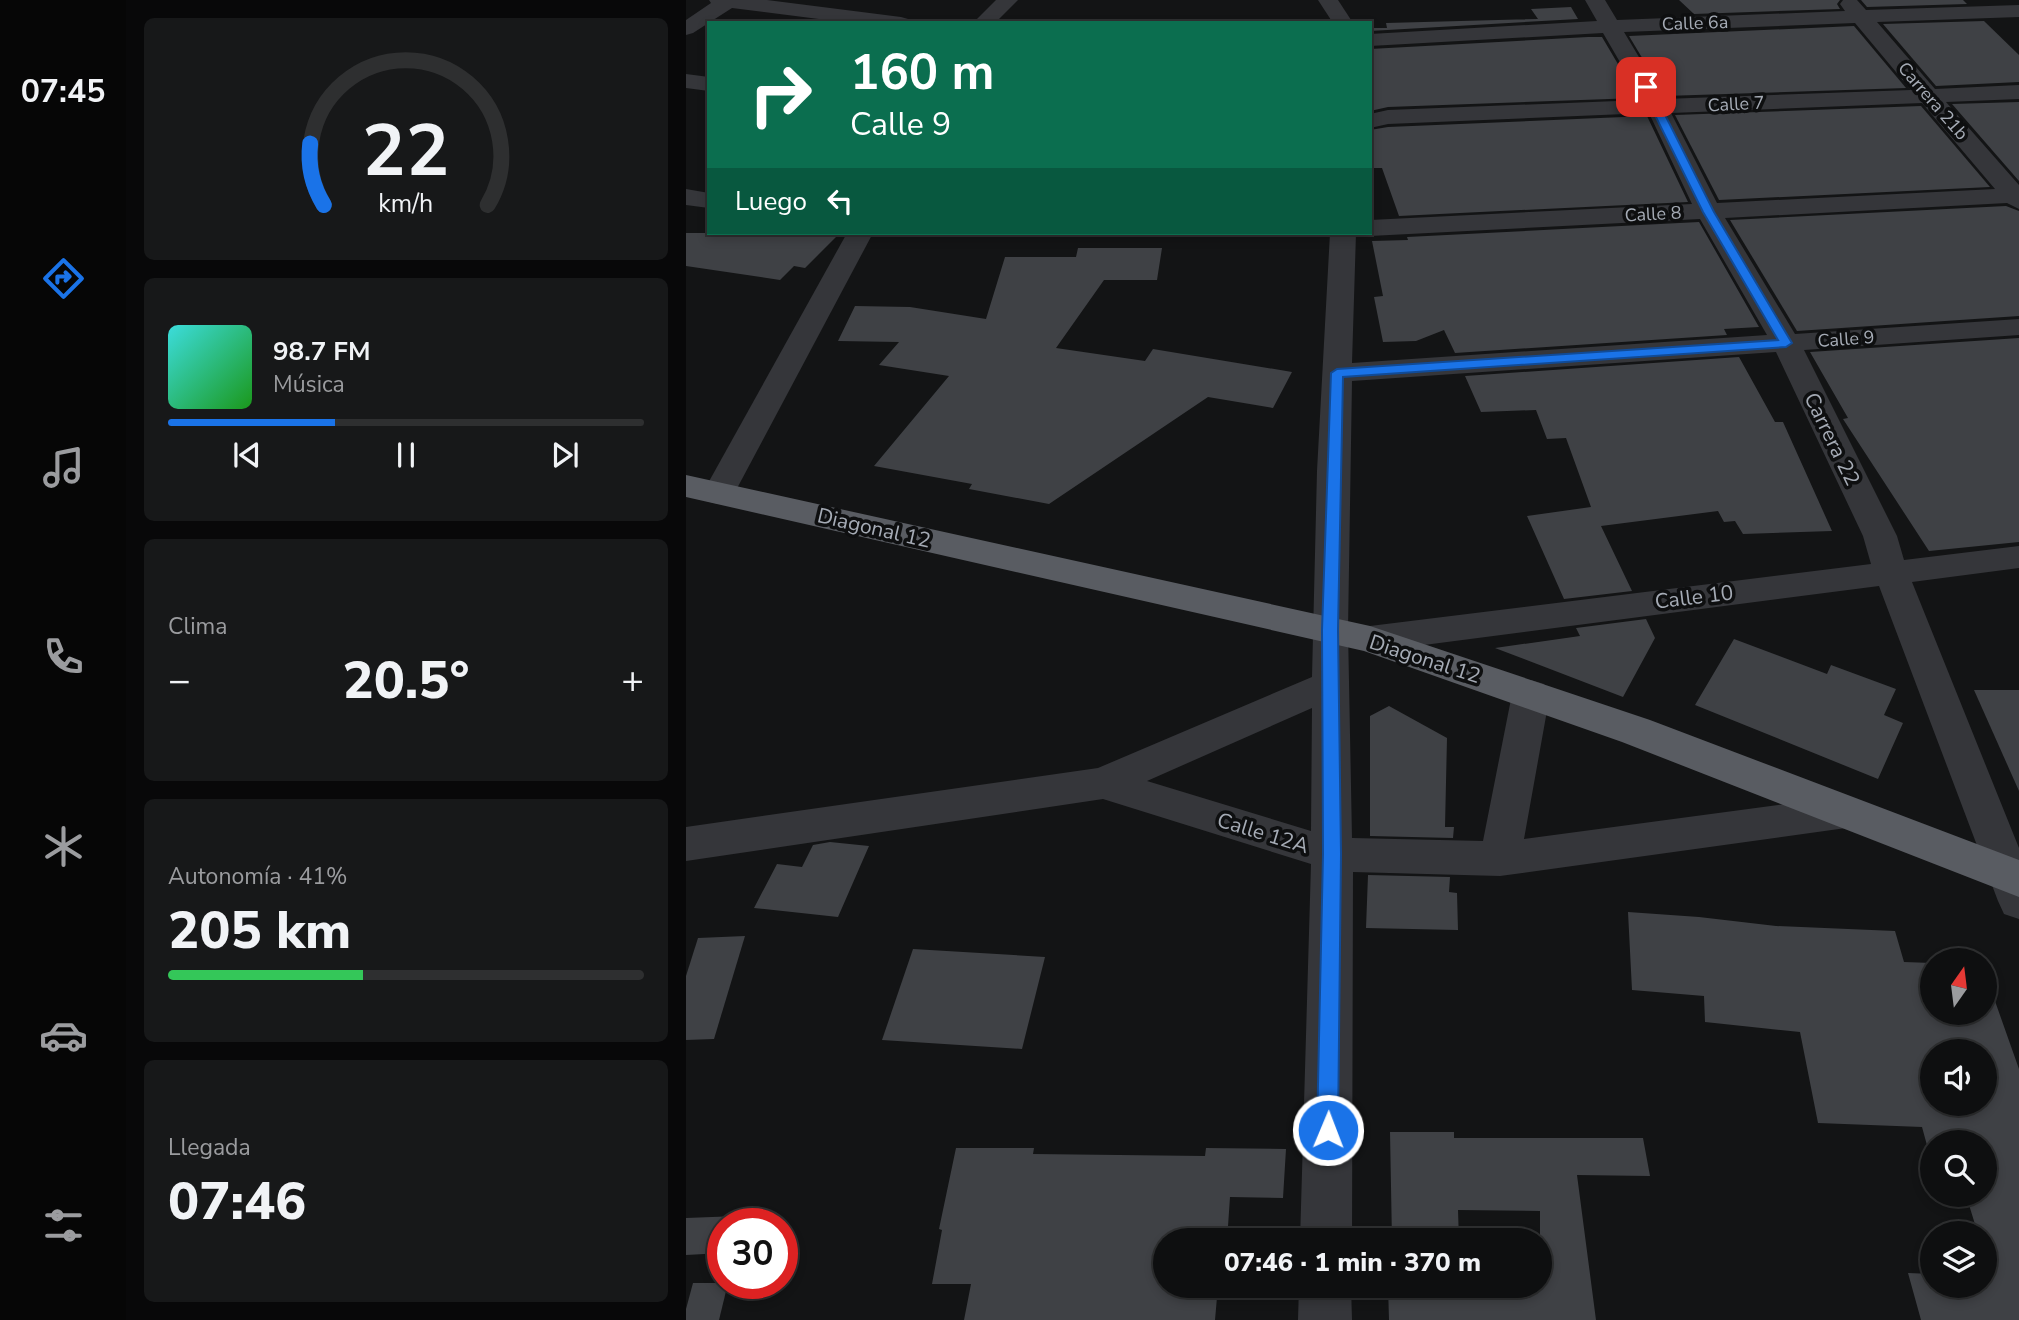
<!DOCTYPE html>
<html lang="es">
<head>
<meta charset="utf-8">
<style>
  :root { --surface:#0e0f10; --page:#171819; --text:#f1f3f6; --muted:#9b9c9f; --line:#2e2f30; --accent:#1a73e8 }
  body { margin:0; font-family:"Nunito Sans",sans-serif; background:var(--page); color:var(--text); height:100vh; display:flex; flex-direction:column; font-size:26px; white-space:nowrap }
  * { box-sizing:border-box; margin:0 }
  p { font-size:23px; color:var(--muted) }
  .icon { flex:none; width:38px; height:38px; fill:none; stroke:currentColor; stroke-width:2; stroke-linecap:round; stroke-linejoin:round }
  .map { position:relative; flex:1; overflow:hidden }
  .side { display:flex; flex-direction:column; gap:18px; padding:18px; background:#080809; width:560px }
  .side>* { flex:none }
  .hud { position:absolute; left:21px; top:21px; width:665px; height:214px; border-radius:0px; box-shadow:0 4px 10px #0003,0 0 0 2px var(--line); background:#0b6e4f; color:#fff; overflow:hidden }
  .needle { width:46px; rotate:14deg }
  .tools { position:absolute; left:1234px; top:948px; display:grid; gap:14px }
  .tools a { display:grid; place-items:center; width:77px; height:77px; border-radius:50%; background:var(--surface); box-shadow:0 4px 10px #0003,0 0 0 2px var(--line); font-size:35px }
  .speed { position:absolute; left:21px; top:1208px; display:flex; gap:14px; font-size:35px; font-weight:700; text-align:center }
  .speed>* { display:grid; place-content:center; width:91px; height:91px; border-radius:50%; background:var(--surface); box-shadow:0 4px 10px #0003,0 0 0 2px var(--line); line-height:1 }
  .speed .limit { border:10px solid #d22; background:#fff; color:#111 }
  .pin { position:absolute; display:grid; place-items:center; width:60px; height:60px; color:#fff; margin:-30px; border-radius:14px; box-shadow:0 4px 10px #0006 }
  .me { position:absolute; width:77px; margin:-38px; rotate:1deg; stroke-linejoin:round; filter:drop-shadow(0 0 5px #0008) }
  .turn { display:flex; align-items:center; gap:24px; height:147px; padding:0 28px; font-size:32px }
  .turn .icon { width:91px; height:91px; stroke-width:2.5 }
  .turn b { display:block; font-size:49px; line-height:60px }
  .then { display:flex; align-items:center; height:66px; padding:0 28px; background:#0003; gap:14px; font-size:26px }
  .big { font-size:52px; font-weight:800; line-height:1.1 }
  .side .card { flex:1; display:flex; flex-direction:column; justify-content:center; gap:10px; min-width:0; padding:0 24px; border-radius:10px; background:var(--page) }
  .side .dial { align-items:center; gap:0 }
  .dial svg { height:182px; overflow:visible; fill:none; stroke:var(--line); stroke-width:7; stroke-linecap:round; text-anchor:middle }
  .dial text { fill:var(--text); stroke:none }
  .song { display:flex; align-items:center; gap:21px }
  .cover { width:84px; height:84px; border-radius:10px; background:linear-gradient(135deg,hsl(180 70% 55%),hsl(120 70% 35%)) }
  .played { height:7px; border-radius:4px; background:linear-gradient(90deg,var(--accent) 35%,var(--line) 35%) }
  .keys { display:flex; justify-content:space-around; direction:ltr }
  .heat { display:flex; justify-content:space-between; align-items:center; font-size:38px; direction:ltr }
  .charge { height:10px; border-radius:5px; background:linear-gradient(90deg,#34c759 41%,var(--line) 0) }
  .trip { position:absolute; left:467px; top:1228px; width:399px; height:70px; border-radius:35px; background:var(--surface); box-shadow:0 4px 10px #0003,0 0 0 2px var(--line); font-weight:800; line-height:70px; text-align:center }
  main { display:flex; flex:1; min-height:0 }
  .dock { display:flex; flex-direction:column; width:126px; justify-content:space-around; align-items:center; background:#060606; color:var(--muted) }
  .dock .icon { width:49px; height:49px }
  .dock .selected { color:var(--accent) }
  .dock b { font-size:32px; color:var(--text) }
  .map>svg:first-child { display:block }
  .building { fill:#3f4145; fill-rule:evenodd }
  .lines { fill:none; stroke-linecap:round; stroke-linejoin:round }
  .minor { fill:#35363a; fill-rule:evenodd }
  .trunk { fill:#595c62; fill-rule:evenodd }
  .route { fill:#1a73e8; stroke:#114b97; stroke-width:2 }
  .labels { text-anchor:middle; stroke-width:7; stroke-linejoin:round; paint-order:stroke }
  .far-street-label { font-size:18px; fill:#a5abb5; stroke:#0e0f10 }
  .street-label { font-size:21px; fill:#a5abb5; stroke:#0e0f10 }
</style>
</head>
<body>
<main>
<nav class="dock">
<b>07:45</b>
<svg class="icon selected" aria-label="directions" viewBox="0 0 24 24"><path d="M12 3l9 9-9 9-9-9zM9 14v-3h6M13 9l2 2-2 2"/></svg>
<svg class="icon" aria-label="music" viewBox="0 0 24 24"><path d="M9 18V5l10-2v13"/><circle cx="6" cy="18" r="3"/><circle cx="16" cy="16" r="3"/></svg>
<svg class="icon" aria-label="phone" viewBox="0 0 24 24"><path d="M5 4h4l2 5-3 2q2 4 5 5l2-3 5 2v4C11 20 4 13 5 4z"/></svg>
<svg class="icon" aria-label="climate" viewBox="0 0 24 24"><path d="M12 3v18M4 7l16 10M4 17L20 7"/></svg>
<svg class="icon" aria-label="car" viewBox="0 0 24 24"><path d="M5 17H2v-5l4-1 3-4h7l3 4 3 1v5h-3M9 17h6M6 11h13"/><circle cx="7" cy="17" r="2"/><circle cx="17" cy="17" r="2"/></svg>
<svg class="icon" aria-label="filters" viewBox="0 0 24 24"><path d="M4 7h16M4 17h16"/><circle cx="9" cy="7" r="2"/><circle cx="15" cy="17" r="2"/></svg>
</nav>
<section class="side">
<div class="card dial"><svg viewBox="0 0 100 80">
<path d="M14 69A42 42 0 1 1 86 69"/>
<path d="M14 69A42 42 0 0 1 8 42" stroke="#1a73e8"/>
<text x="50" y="56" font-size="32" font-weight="700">22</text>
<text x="50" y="72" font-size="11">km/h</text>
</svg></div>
<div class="card">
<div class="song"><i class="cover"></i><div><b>98.7 FM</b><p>Música</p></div></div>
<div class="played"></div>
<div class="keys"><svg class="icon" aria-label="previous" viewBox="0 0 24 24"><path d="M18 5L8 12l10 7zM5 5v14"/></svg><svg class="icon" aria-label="pause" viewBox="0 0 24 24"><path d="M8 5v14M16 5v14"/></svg><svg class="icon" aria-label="next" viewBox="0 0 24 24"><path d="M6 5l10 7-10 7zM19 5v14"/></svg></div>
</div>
<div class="card"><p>Clima</p>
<div class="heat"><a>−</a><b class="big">20.5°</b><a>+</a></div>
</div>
<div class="card"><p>Autonomía · 41%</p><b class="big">205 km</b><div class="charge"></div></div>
<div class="card"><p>Llegada</p><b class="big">07:46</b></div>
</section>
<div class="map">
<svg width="1333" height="1320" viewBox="0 0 1333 1320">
  <rect width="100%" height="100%" fill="#131415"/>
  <g class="building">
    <path d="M 993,0 L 1154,0 L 1151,4 L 1154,9 L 1008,14 Z"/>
    <path d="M 1175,0 L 1277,0 L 1281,4 L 1181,7 Z"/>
    <path d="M 885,7 L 892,19 L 684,31 L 684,28 L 701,28 L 700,23 L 852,19 L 845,9 Z"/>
    <path d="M 1298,21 L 1333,55 L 1333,82 L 1250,86 L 1197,24 Z"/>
    <path d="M 1168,26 L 1220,88 L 979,96 L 943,36 Z"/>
    <path d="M 902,37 L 916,37 L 952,98 L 702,107 L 684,111 L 684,49 Z"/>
    <path d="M 1333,102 L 1333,181 L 1266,104 Z"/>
    <path d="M 1235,106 L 1304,187 L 1033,200 L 989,115 Z"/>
    <path d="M 961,116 L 1002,202 L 713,216 L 696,168 L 684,168 L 684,130 L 702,127 Z"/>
    <path d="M 1320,206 L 1333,211 L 1333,316 L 1111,331 L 1044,220 Z"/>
    <path d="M 1013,222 L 1073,327 L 1038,329 L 1041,335 L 769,353 L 758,330 L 730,341 L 697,342 L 688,297 L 697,296 L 686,241 L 722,240 L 721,237 Z"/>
    <path d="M 0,233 L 154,233 L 119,268 L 108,266 L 94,280 L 0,266 Z"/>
    <path d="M 392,248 L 476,248 L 471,280 L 418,280 L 370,348 L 459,361 L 467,349 L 606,372 L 587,408 L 522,397 L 363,504 L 283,489 L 286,484 L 188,466 L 263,376 L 193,365 L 213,342 L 152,341 L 169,306 L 224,307 L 300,319 L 319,257 L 390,257 Z"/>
    <path d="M 1333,338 L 1333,542 L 1243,551 L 1157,419 L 1162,418 L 1124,352 Z"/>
    <path d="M 1053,357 L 1089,422 L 1097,422 L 1146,531 L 1057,534 L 1049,521 L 1038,522 L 1032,511 L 915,526 L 946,591 L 878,599 L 841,516 L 905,507 L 880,438 L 861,439 L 850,410 L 795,412 L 779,376 Z"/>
    <path d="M 960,619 L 969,638 L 937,697 L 809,648 L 894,636 L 890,628 Z"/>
    <path d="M 1048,639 L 1141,674 L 1145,665 L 1210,689 L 1198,715 L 1217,723 L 1192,779 L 1009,705 Z"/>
    <path d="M 1288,690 L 1333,690 L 1333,791 Z"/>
    <path d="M 703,706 L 761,738 L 759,827 L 768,827 L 767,838 L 684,836 L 684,716 Z"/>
    <path d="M 144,842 L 183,846 L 152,917 L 68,908 L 91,864 L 116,867 L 127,845 Z"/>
    <path d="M 682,875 L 764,877 L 763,892 L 771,893 L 772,930 L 680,928 Z"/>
    <path d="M 942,912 L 1013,917 L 1090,926 L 1209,931 L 1218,962 L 1246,963 L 1246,1013 L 1298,1013 L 1298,970 L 1333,1069 L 1333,1320 L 1235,1320 L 1222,1273 L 1246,1274 L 1246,1286 L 1298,1286 L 1298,1234 L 1292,1234 L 1280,1195 L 1298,1195 L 1298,1143 L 1246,1143 L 1246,1149 L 1242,1149 L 1236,1127 L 1132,1123 L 1114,1032 L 1019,1022 L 1018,996 L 946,990 ZM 1246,1052 L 1298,1052 L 1298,1104 L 1246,1104 Z"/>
    <path d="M 59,936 L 28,1039 L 0,1040 L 0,976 L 12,938 Z"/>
    <path d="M 227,949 L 359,957 L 336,1049 L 196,1040 Z"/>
    <path d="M 704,1132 L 768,1132 L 768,1138 L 957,1138 L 964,1176 L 891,1175 L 910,1320 L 703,1320 L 702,1286 L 854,1286 L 854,1211 L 772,1210 L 773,1241 L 706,1241 Z"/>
    <path d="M 270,1148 L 348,1148 L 347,1154 L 519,1156 L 520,1148 L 600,1149 L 597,1198 L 544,1197 L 541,1241 L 480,1241 L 480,1286 L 532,1286 L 529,1320 L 278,1320 L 285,1284 L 246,1284 L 256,1230 L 253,1229 Z"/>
    <path d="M 52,1216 L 51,1223 L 37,1223 L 37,1253 L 0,1255 L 0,1218 Z"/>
    <path d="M 7,1283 L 42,1283 L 33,1320 L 0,1320 L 0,1309 Z"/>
  </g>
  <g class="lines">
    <g class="minor">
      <path d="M 23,0 L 81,0 L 215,17 L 222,19 L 225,23 L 164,23 L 46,8 L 7,33 L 0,35 L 0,20 L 25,3 Z"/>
      <path d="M 310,0 L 332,0 L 309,23 L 287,23 Z"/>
      <path d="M 632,0 L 652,0 L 667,23 L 647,23 Z"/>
      <path d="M 899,0 L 919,0 L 931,20 L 1159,11 L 1154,4 L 1157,0 L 1171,0 L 1180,10 L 1333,5 L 1333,17 L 1191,22 L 1249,89 L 1333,85 L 1333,99 L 1260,102 L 1333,185 L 1333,209 L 1321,203 L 1039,218 L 1109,334 L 1333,319 L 1333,335 L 1118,350 L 1211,536 L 1218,560 L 1333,546 L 1333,568 L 1226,582 L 1333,848 L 1333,919 L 1318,914 L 1312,901 L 1193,586 L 684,652 L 671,648 L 666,639 L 671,630 L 684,626 L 1185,564 L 1177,536 L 1090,352 L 666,381 L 662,630 L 666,838 L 797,841 L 826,694 L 832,684 L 845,680 L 858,684 L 864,694 L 838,839 L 1160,796 L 1174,801 L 1180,812 L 1174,823 L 1160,828 L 814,876 L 667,872 L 666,1241 L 614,1241 L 625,864 L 417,799 L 0,861 L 0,827 L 412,768 L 626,677 L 631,471 L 644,233 L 670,233 L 666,363 L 1081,335 L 1014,219 L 684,236 L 674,233 L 684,233 L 684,220 L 1006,204 L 963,113 L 702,124 L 684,128 L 684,114 L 702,110 L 956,100 L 917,33 L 684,46 L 684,34 L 911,21 ZM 1169,23 L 1225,90 L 978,99 L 938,32 ZM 1236,103 L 1309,189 L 1031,203 L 985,113 ZM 626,708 L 625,831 L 461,781 Z"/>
      <path d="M 0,74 L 23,77 L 23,91 L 0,88 Z"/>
      <path d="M 0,189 L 23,193 L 23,208 L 0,205 Z"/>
      <path d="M 161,233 L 187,233 L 48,494 L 44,501 L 32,504 L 20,501 L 16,494 Z"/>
      <path d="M 613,1286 L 665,1286 L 666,1320 L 612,1320 Z"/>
    </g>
    <path class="trunk" d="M 0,475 L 684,626 L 964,720 L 1333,860 L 1333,897 L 936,742 L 678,651 L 0,497 Z"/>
  </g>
  <path class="route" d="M 960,84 L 965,87 L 1028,212 L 1106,343 L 1100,347 L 657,377 L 652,630 L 655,854 L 652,1130 L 649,1137 L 642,1140 L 634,1137 L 631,1130 L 637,854 L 636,630 L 645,373 L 651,369 L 1092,340 L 1017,212 L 955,87 Z"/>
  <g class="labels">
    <g class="far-street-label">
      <text transform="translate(1009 23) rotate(-2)" y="6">Calle 6a</text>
      <text transform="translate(1247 101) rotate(49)" y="6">Carrera 21b</text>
      <text transform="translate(1050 104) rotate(-3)" y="6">Calle 7</text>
      <text transform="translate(967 214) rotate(-3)" y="6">Calle 8</text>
      <text transform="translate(1160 339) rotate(-4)" y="6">Calle 9</text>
    </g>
    <g class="street-label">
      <text transform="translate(1146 439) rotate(64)" y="7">Carrera 22</text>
      <text transform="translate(188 528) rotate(13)" y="7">Diagonal 12</text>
      <text transform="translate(1008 597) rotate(-7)" y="7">Calle 10</text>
      <text transform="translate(739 659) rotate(18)" y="7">Diagonal 12</text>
      <text transform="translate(577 833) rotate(17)" y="7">Calle 12A</text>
    </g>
  </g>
</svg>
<div class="tools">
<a><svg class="needle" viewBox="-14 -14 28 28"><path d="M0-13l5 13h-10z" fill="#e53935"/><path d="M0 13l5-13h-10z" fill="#9b9c9f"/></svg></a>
<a><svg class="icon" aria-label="sound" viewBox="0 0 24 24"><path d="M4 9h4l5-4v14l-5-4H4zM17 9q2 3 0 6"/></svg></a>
<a><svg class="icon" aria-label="search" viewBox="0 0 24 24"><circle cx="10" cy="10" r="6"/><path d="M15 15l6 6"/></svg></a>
<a><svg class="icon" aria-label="layers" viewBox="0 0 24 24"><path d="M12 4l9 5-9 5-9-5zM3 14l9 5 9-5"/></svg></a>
</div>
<div class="speed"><div class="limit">30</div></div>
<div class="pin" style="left:960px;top:87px;background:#d93025"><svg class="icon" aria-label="arrive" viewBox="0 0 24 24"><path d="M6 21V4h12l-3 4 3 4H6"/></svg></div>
<svg class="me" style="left:642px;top:1130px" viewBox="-20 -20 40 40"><circle r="17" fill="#1a73e8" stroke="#fff" stroke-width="3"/><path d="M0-11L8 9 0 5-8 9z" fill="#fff"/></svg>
<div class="trip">07:46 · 1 min · 370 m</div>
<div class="hud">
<div class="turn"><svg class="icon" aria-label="right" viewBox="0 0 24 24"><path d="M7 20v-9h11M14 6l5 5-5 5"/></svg><div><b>160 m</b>Calle 9</div></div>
<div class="then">Luego<svg class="icon" aria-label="left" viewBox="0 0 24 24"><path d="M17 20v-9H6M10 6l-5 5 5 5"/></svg></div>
</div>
</div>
</main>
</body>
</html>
